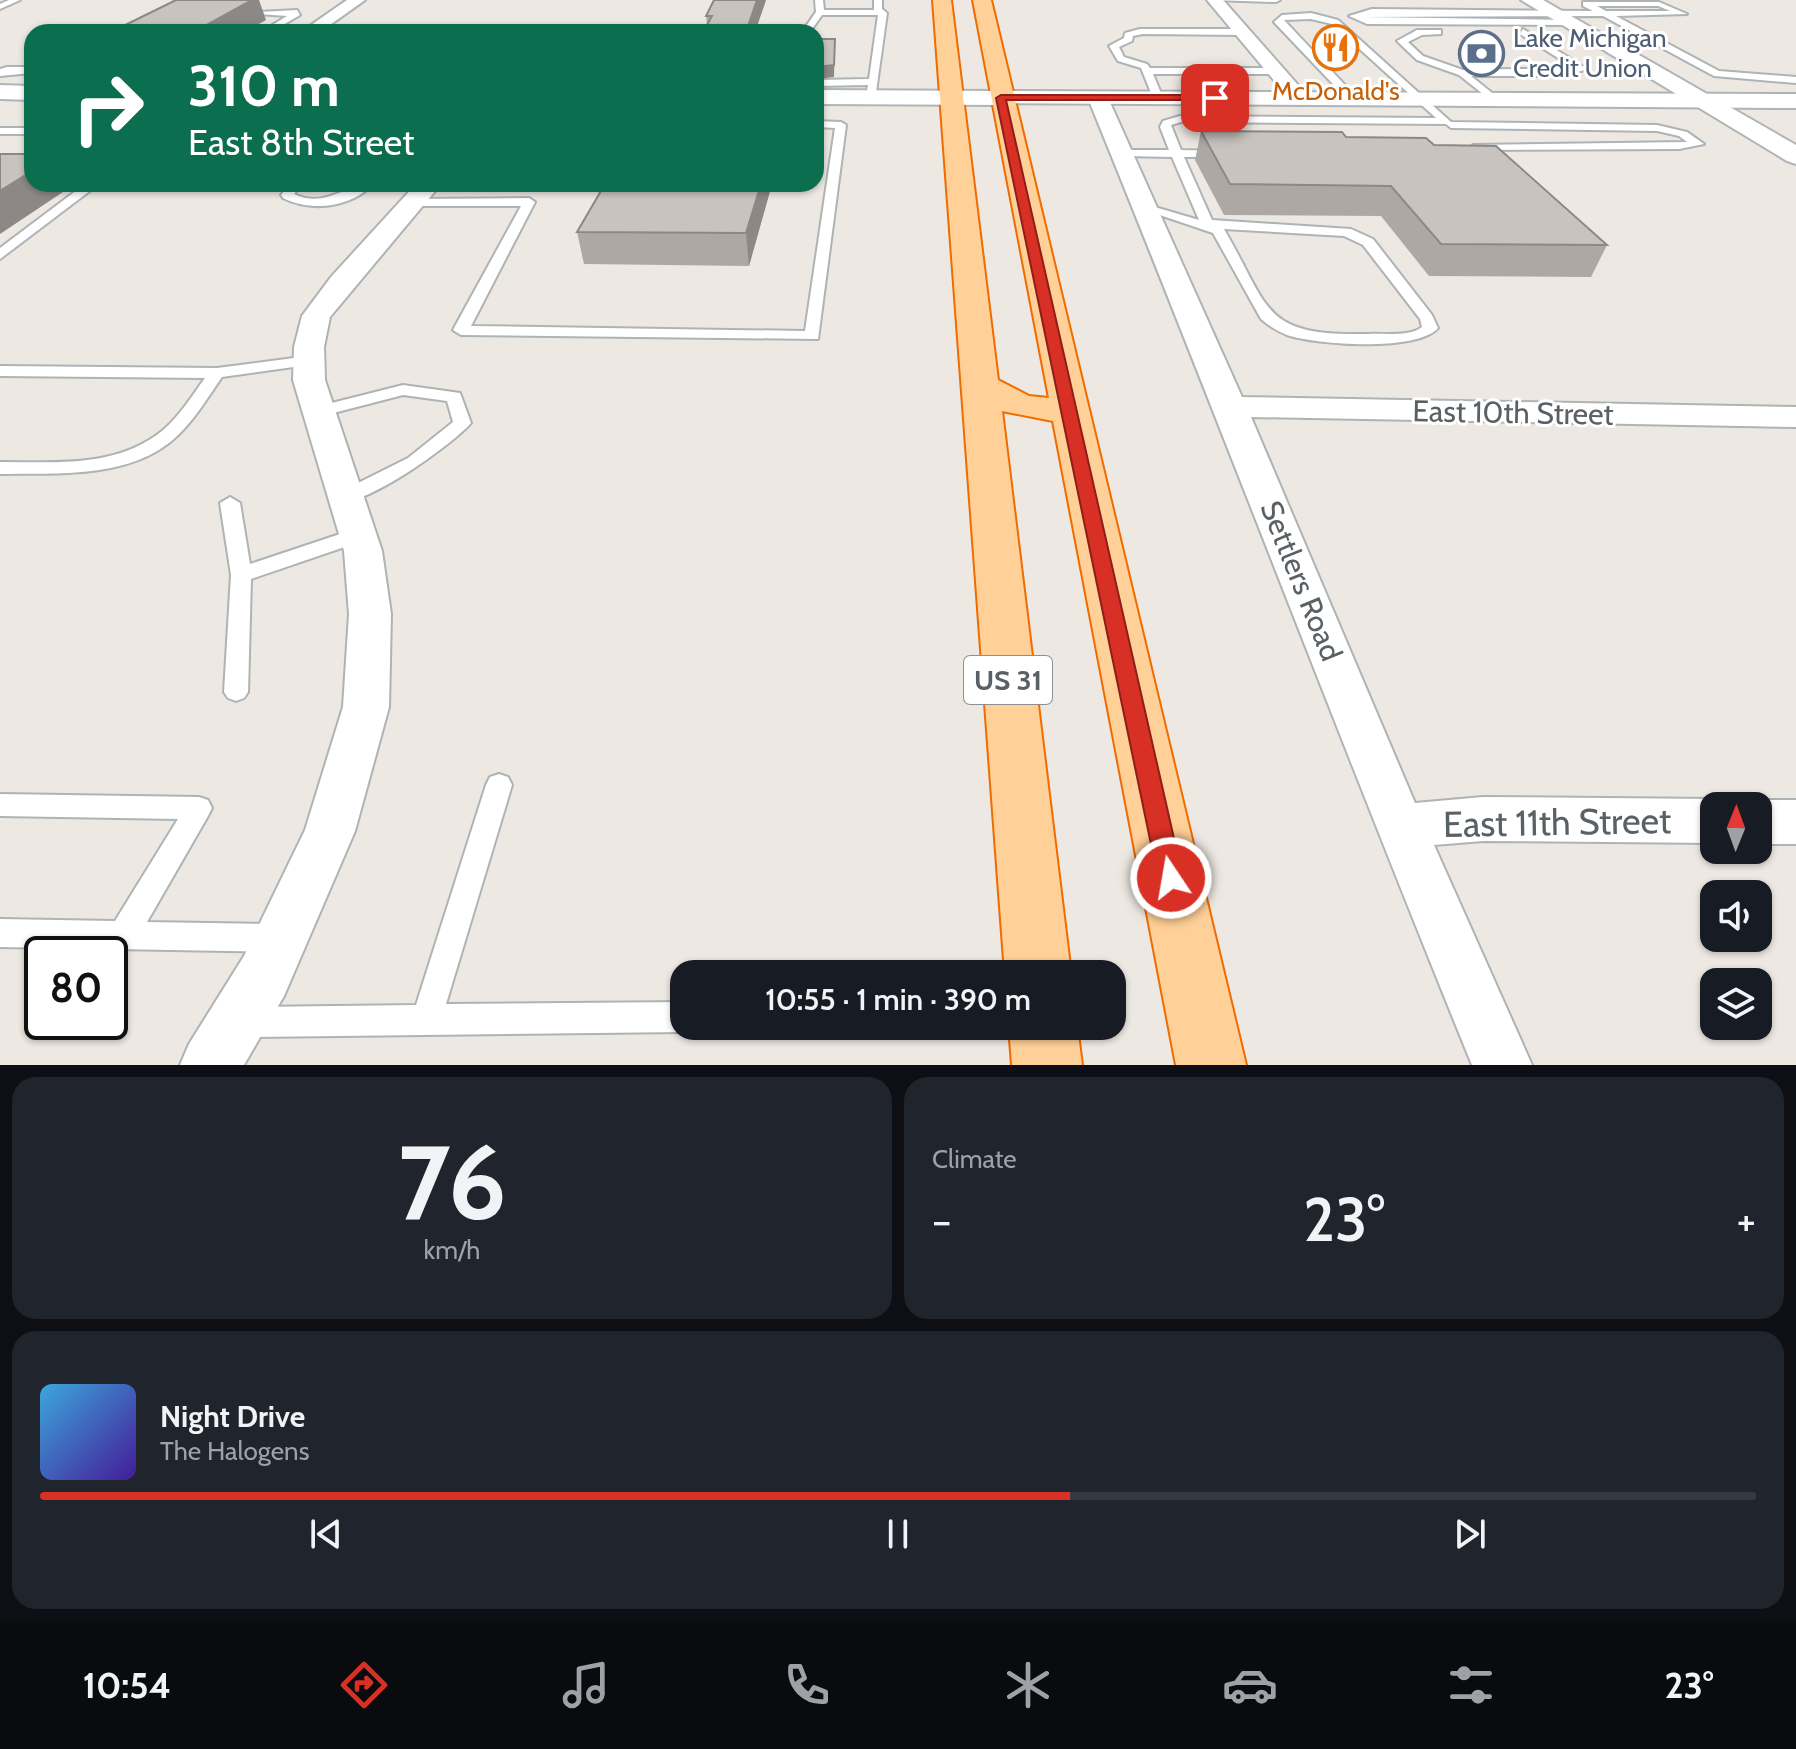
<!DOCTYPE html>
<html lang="en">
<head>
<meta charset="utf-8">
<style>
  :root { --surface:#171b24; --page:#20242c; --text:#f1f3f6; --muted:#9ea1a6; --line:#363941; --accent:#d93025 }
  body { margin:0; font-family:Cabin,sans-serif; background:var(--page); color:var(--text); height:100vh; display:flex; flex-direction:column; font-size:30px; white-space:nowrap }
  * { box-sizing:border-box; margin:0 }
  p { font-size:26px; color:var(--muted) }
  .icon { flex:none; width:44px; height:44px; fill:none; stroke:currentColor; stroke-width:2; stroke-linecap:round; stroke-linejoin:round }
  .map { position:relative; height:1065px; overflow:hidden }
  .drawer { display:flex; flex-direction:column; gap:12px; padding:12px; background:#0d0f14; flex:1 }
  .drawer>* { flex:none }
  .top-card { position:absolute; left:24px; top:24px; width:800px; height:168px; border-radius:24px; box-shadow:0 2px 6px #0004; background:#0b6e4f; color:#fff; overflow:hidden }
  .needle { width:52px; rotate:1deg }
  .buttons { position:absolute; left:1700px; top:792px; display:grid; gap:16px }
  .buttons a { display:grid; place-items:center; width:72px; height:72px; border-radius:16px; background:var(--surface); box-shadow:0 2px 6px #0004; font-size:40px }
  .speed { position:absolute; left:24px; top:936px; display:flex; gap:16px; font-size:40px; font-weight:700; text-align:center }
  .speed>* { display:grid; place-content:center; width:104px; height:104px; border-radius:50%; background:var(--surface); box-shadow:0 2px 6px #0004; line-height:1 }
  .speed .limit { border:4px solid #111; border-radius:12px; background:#fff; color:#111 }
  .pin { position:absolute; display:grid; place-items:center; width:68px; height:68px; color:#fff; margin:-34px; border-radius:16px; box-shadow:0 4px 12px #0006 }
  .me { position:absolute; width:88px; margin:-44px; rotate:348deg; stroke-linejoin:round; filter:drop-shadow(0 0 6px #0008) }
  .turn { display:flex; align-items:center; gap:28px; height:168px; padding:0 32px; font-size:36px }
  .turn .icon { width:104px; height:104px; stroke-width:2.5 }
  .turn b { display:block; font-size:56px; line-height:68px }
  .big { font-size:60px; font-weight:600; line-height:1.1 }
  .drawer .tile { flex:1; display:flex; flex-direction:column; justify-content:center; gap:12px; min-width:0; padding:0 28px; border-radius:24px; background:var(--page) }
  .drawer .dial { align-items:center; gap:0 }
  .dial b { font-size:104px; line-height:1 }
  .song { display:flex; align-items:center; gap:24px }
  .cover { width:96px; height:96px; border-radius:12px; background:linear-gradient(135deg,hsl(200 70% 55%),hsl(260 70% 35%)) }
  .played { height:8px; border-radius:4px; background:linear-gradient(90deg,var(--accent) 60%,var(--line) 60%) }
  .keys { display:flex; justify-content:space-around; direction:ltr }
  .heat { display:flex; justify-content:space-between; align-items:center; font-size:44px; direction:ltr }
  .drawer .tiles { flex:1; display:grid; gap:12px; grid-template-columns:1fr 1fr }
  .tile:last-child { grid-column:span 2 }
  .trip { position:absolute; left:670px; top:960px; width:456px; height:80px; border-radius:24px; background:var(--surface); box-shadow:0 2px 6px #0004; font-weight:600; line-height:80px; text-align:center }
  .tabs { display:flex; height:128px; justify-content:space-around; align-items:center; background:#090b0e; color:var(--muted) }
  .tabs .icon { width:56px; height:56px }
  .tabs .on { color:var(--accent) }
  .tabs b { font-size:36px; color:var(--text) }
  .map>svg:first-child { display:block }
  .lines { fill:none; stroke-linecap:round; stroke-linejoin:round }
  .service-casing { stroke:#aeb3b6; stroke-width:4 }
  .minor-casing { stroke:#aeb3b6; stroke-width:4 }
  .tertiary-casing { stroke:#aeb3b6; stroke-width:4 }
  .secondary-casing { stroke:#afb5b8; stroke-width:4 }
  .trunk-casing { stroke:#f06b00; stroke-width:4 }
  .service { fill:#fff; fill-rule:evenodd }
  .minor { fill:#fff; fill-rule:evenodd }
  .tertiary { fill:#fff; fill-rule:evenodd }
  .secondary { fill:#fff; fill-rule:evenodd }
  .trunk { fill:#ffd097; fill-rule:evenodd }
  .wall { fill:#ada8a4 }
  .shaded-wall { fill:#8d8886 }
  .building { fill:#c9c3bf; stroke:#8d8886; stroke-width:2 }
  .route { fill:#d93025; stroke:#8d1f18; stroke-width:2 }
  .labels { text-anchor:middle; stroke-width:6; stroke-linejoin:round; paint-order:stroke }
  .far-service-label { font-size:26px; fill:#4e5e75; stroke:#fff; text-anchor:start }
  .far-food-label { font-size:26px; fill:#c56008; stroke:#fff }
  .shield { fill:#fff; stroke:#8c9092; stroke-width:2 }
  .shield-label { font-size:28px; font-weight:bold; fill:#5a6164 }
  .street-label { font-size:30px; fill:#5a6164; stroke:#fff }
  .near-street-label { font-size:36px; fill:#5a6164; stroke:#fff }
</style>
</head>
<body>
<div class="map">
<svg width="1796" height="1065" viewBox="0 0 1796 1065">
  <rect width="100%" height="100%" fill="#eee8e2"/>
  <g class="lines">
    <defs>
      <g id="service">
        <path d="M 9,0 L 20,0 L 0,9 L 0,4 Z"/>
        <path d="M 815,0 L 823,0 L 824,10 L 874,10 L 874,0 L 882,0 L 882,9 L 887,13 L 875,99 L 866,97 L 868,85 L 816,86 L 816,80 L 869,79 L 878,15 L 822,15 L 810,32 L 802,32 L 816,12 Z"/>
        <path d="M 1211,0 L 1280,0 L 1276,2 Z"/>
        <path d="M 1583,2 L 1659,2 L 1687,14 L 1616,16 L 1719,71 L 1796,77 L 1796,83 L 1714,76 L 1603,16 L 1363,17 L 1571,20 L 1568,25 L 1367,24 L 1349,16 L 1372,9 L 1593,11 L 1583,6 ZM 1597,6 L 1658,6 L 1670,11 L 1606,11 Z"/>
        <path d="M 297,10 L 300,15 L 271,32 L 261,32 L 287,16 L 242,13 Z"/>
        <path d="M 1311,13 L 1338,20 L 1451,122 L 1657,125 L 1687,132 L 1704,144 L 1679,149 L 1477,150 L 1471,147 L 1473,145 L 1687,142 L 1679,136 L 1657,131 L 1451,128 L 1446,124 L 1181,122 L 1171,125 L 1181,150 L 1224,151 L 1230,154 L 1224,157 L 1184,157 L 1212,220 L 1351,229 L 1373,239 L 1432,315 L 1438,328 C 1417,352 1316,345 1287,335 C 1277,331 1269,326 1261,319 L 1213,233 L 1142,209 L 1148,205 L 1199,220 L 1172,157 L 1124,156 L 1118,153 L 1124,150 L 1169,150 L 1160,127 L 1163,121 L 1180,116 L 1436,118 L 1332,24 L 1311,19 L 1284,20 L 1358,99 L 1349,101 L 1274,22 L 1282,15 ZM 1224,229 L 1344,236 L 1363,245 L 1420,319 L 1422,327 C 1409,337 1384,333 1368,334 C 1261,336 1271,310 1224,229 Z"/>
        <path d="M 312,27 L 404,28 L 408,31 L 309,32 Z"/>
        <path d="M 420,28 L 555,29 L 559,32 L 416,32 Z"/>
        <path d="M 1140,29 L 1242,29 L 1246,32 L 1242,35 L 1143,34 L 1133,36 L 1132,41 L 1119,47 L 1124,57 L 1147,64 L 1150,68 L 1274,68 L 1279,71 L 1274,74 L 1153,74 L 1163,98 L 1154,100 L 1141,68 L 1118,61 L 1109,46 L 1124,38 L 1125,33 Z"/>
        <path d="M 1523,29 L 1587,69 L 1566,76 L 1471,76 L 1497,97 L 1497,101 L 1493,102 L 1459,75 L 1417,60 L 1397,41 L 1417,30 L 1441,30 L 1441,34 L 1422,35 L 1408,42 L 1423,56 L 1463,70 L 1574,68 L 1520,34 Z"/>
        <path d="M 7,67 L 32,67 L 32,73 L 0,76 L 0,69 Z"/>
        <path d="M 816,121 L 841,122 L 846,125 L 818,339 L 461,335 L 453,330 L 521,206 L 413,206 L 407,202 L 409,199 L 529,198 L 535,202 L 471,326 L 805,331 L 835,128 L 816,127 Z"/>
        <rect x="0" y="128" width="32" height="6"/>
        <path d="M 85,184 L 99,184 L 0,259 L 0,248 Z"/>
        <path d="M 290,184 L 302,184 L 294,194 C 325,209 345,184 373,184 C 351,208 311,212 283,198 L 281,195 Z"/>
        <path d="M 309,356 L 317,361 L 315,364 L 222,377 C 208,397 195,419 177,436 C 132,479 58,473 0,474 L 0,462 C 55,462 116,468 162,431 C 179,417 192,396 205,378 L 0,376 L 0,366 L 217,368 Z"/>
        <path d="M 403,385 L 460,393 L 471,423 C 453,444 364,508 338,501 L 335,497 L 338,493 L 408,458 L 453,422 L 447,401 L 403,395 L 318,417 L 309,412 L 312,408 Z"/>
        <path d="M 230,497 L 240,503 L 250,564 L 358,528 L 368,535 L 365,540 L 251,579 L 248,692 L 244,698 L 236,701 L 228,698 L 224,692 L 231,575 L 220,503 Z"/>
        <path d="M 499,774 L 508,777 L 512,785 L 446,1004 L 684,1002 L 684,1026 L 695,1028 L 684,1032 L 244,1037 L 233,1033 L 229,1022 L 233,1011 L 244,1007 L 416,1005 L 486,785 L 490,777 Z"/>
        <path d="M 0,794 L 199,797 L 208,800 L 212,808 L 208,816 L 147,922 L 277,924 L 287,928 L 292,938 L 287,948 L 277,952 L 0,947 L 0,919 L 115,921 L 178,819 L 0,816 Z"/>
      </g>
      <g id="minor">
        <path d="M 347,0 L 365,0 L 320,32 L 301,32 Z"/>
        <path d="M 1207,0 L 1223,0 L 1306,94 L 1309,98 L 1306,102 L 1292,102 Z"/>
        <path d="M 1098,92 L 1108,98 L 1242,397 L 1796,407 L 1796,427 L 1251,417 L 1415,803 L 1483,797 L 1714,799 L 1732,806 L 1714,806 L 1714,843 L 1483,841 L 1434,845 L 1532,1065 L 1472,1065 C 1341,744 1219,419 1088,98 Z"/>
        <path d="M 416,184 L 441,184 L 330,317 L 324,347 L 325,380 L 382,551 L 391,614 L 389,707 L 355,831 L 284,996 L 244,1065 L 180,1065 L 189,1044 L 244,956 L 305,830 L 343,707 L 349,614 L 344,551 L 293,380 L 294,347 L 302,316 L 331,277 Z"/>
        <path d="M 1758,800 L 1796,800 L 1796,844 L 1758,844 L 1758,806 L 1742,806 Z"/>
      </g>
      <path id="tertiary" d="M 1001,91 L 1796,94 L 1796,108 L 993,103 L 990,98 L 993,93 Z"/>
      <g id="secondary">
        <path d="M 1521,0 L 1543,0 L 1796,145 L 1796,164 L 1787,161 Z"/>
        <path d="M 0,85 L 32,86 L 32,100 L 0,99 Z"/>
        <path d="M 816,90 L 1001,91 L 1009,93 L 1012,98 L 1009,103 L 1001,105 L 816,104 Z"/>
      </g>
      <g id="trunk">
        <path d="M 933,0 L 951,0 L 998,380 L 1029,396 L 1049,398 L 973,0 L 991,0 L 1246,1065 L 1176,1065 L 1053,421 L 1002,411 L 1071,974 L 1005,974 Z"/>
        <path d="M 1009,1026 L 1077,1026 L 1082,1065 L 1012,1065 Z"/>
      </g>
    </defs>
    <use href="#service" class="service-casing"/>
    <use href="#minor" class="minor-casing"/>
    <use href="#tertiary" class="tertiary-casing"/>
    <use href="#secondary" class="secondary-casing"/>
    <use href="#trunk" class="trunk-casing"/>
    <use href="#service" class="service"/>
    <use href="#minor" class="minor"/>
    <use href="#tertiary" class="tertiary"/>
    <use href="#secondary" class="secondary"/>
    <use href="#trunk" class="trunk"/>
  </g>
  <g class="wall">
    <path d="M 714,0 L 766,0 L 755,32 L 703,32 L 707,25 L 706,16 Z"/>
    <path d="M 1201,131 L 1346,137 L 1434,145 L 1607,245 L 1591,277 L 1429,276 L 1381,216 L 1224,215 L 1195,160 Z"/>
    <path d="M 772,184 L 749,266 L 584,264 L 577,232 Z"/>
  </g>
  <g class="shaded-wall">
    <path d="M 252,0 L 259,0 L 266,20 L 245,32 L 194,32 Z"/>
    <path d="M 757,0 L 766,0 L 755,32 L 746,32 Z"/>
    <path d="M 835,39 L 834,77 L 816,79 L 816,67 Z"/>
    <path d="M 32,171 L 32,184 L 75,184 L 0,234 L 0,191 Z"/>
    <path d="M 761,184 L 772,184 L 749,266 L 746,233 Z"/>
  </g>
  <g class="building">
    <path d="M 176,0 L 252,0 L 194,32 L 111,32 Z"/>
    <path d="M 714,0 L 757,0 L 746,32 L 703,32 L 712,16 L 706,16 Z"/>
    <path d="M 816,39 L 835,39 L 834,65 L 816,67 Z"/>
    <path d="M 1201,131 L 1342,132 L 1346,137 L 1426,138 L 1434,145 L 1496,146 L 1607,245 L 1441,244 L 1391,186 L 1230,184 Z"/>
    <path d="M 0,154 L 32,154 L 32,171 L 0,191 Z"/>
    <path d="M 605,184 L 761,184 L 746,233 L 577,232 Z"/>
  </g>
  <path class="route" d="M 1215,95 L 1218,100 L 1006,100 L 1183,878 L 1180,887 L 1171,890 L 1162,887 L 1158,878 L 996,98 L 1001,95 Z"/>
  <defs>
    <symbol id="restaurant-ring" viewBox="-11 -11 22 22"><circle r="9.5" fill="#fff" stroke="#e8710a" stroke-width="1.5"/><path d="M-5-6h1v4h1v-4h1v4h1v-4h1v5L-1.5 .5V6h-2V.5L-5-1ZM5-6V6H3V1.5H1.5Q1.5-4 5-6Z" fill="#e8710a"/></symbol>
    <symbol id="bank-ring" viewBox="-11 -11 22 22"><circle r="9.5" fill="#fff" stroke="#5c6f8a" stroke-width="1.5"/><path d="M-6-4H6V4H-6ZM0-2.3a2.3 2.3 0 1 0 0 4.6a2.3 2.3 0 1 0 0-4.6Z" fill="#5c6f8a"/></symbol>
  </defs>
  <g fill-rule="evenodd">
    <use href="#restaurant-ring" x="1310" y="22" width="51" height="51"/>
    <use href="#bank-ring" x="1456" y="28" width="51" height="51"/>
  </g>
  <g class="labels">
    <g class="far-service-label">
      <text x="1513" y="47">Lake Michigan<tspan x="1513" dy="30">Credit Union</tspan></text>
    </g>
    <g class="far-food-label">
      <text x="1336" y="100">McDonald's</text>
    </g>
    <rect class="shield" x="964" y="656" width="88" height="48" rx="6"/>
    <g class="shield-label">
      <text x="1008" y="690">US 31</text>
    </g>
    <g class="street-label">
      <text transform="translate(1513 413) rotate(1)" y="10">East 10th Street</text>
      <text transform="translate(1301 581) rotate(68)" y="10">Settlers Road</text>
    </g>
    <g class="near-street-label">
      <text transform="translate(1557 822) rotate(-1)" y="13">East 11th Street</text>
    </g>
  </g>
</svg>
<div class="buttons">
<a><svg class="needle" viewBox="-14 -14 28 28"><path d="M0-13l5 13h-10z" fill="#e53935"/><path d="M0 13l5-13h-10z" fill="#9ea1a6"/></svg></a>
<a><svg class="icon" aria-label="sound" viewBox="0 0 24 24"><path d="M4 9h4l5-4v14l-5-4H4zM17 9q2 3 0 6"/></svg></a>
<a><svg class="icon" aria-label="layers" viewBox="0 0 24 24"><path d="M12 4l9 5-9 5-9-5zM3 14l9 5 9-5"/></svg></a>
</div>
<div class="speed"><div class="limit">80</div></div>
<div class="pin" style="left:1215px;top:98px;background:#d93025"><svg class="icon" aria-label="arrive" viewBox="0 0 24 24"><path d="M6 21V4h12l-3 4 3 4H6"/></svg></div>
<svg class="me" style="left:1171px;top:878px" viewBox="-20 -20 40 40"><circle r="17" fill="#d93025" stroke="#fff" stroke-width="3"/><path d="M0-11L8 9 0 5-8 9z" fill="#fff"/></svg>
<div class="trip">10:55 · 1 min · 390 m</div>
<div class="top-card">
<div class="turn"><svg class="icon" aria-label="right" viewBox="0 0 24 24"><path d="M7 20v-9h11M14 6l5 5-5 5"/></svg><div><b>310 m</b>East 8th Street</div></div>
</div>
</div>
<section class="drawer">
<div class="tiles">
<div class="tile dial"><b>76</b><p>km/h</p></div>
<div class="tile"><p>Climate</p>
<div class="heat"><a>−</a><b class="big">23°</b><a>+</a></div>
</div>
<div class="tile">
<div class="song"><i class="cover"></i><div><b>Night Drive</b><p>The Halogens</p></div></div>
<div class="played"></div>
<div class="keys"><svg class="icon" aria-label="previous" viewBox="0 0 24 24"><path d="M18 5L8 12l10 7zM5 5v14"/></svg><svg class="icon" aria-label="pause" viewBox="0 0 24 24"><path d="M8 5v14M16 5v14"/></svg><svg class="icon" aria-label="next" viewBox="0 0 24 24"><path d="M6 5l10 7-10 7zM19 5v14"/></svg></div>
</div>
</div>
</section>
<nav class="tabs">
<b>10:54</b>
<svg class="icon on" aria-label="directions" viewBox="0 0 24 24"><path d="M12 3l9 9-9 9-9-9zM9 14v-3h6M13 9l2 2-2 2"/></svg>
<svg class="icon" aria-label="music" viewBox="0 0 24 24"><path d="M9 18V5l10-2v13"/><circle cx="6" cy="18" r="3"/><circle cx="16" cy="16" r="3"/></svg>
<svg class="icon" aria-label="phone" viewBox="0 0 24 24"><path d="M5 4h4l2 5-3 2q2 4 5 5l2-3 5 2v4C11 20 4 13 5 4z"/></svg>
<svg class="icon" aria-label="climate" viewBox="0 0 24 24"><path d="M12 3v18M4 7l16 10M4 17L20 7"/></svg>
<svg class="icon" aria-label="car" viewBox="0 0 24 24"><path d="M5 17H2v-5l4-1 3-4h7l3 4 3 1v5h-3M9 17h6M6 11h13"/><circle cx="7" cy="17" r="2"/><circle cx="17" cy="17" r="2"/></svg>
<svg class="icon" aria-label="filters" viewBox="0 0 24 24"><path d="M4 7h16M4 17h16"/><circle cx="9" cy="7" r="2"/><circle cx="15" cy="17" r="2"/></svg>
<b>23°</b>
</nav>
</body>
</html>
